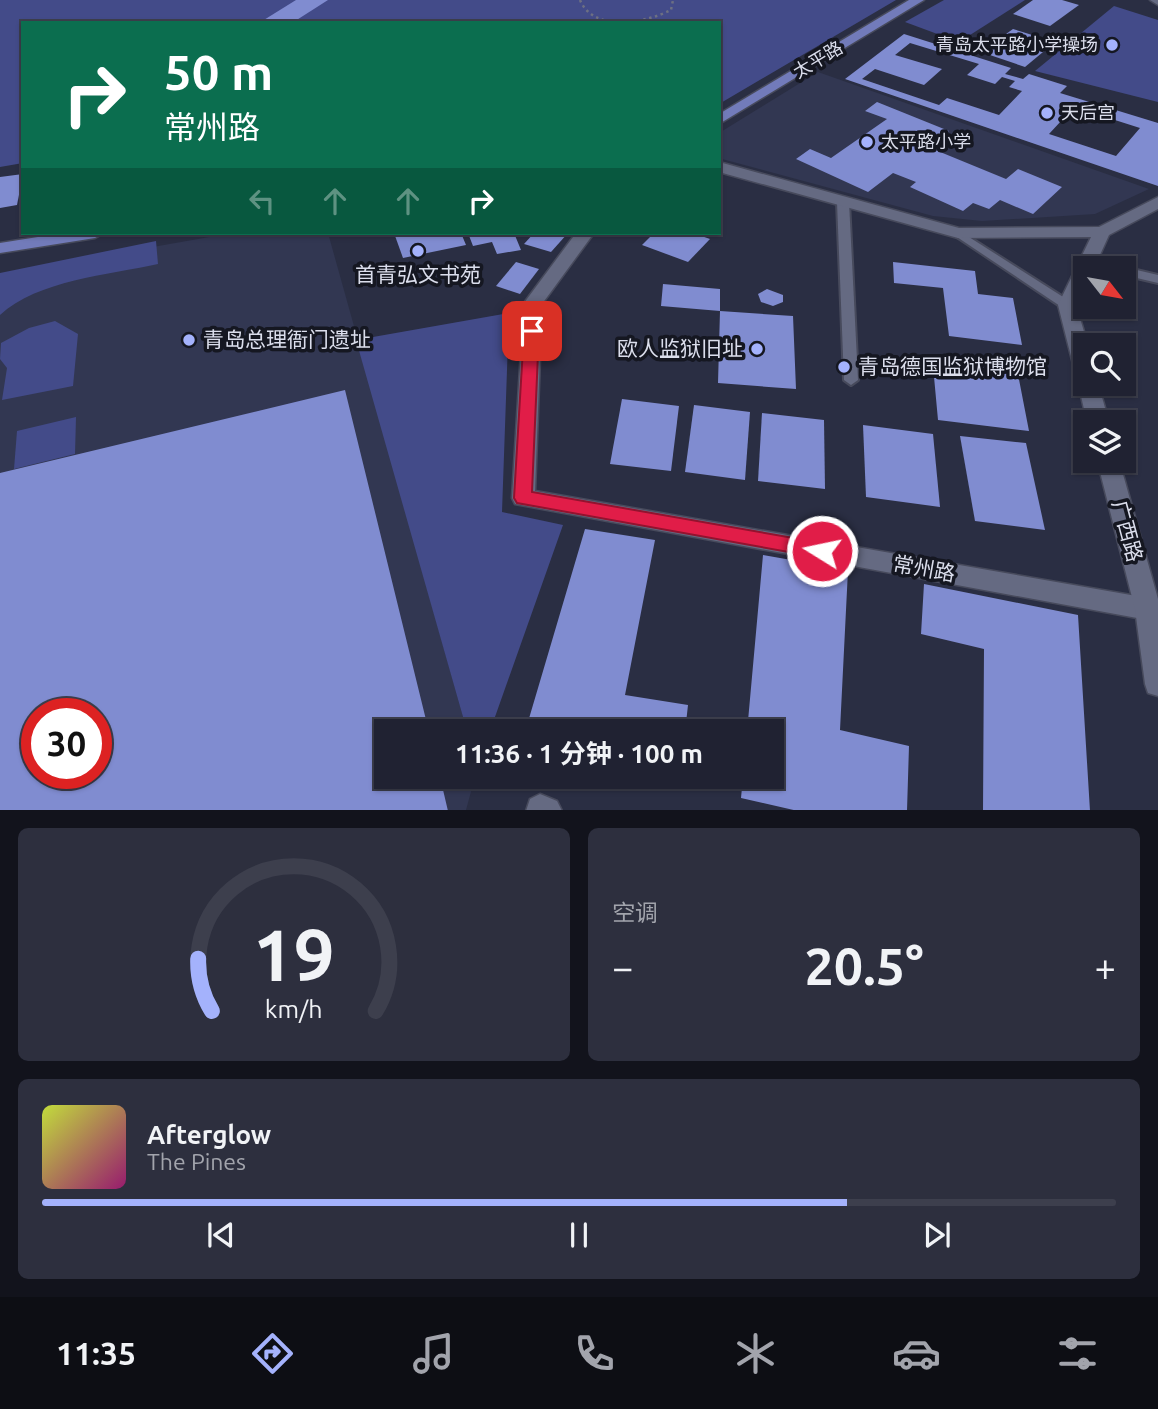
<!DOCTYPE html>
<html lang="zh">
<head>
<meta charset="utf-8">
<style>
  :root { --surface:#202232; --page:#2d2f3e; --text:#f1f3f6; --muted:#a2a4ac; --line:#3d3f4d; --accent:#a4b2fc }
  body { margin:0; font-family:Ubuntu,"Noto Sans SC",sans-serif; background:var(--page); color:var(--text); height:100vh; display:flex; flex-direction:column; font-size:26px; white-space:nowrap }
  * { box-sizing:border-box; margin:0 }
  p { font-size:23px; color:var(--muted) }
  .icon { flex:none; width:38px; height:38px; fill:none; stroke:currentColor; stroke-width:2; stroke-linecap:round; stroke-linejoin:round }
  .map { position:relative; height:810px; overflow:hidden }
  .panel { display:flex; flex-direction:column; gap:18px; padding:18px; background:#12131c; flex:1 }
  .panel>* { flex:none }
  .top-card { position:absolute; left:21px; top:21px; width:700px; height:214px; border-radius:0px; box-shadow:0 2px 5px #0004,0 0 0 2px var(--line); background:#0b6e4f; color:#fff; overflow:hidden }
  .needle { width:46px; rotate:121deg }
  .tools { position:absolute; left:1073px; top:256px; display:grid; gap:14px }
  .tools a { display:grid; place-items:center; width:63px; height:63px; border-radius:0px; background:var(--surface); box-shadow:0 2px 5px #0004,0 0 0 2px var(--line); font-size:35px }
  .speed { position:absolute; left:21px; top:698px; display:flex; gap:14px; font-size:35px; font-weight:700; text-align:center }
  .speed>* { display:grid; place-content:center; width:91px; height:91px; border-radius:50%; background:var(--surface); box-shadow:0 2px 5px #0004,0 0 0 2px var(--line); line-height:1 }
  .speed .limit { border:10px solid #d22; background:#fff; color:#111 }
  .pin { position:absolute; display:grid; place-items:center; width:60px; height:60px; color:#fff; margin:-30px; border-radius:14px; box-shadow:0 4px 10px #0006 }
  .me { position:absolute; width:77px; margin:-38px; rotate:280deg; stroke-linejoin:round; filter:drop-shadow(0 0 5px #0008) }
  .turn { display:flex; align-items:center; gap:24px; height:147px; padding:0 28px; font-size:32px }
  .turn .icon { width:91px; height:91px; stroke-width:2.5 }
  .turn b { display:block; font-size:49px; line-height:60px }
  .lanes { display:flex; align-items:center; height:66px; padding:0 28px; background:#0003; justify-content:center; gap:35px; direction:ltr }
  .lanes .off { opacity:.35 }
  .big { font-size:52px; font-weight:700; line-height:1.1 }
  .panel .card { flex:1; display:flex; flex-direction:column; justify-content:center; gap:10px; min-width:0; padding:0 24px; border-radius:10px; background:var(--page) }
  .panel .dial { align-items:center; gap:0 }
  .dial svg { height:182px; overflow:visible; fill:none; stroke:var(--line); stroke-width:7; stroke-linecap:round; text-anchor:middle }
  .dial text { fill:var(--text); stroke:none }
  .song { display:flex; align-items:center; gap:21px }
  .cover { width:84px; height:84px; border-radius:10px; background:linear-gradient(135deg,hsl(70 70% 55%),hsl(320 70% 35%)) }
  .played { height:7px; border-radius:4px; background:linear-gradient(90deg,var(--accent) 75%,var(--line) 75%) }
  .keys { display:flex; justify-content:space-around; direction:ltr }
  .heat { display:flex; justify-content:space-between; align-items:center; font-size:38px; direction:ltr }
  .panel .tiles { flex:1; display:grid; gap:18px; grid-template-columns:1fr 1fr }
  .card:last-child { grid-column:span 2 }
  .trip { position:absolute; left:374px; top:719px; width:410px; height:70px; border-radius:0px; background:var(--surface); box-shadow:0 2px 5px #0004,0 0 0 2px var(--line); font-weight:700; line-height:70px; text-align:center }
  .menu { display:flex; height:112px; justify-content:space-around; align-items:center; background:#0d0e14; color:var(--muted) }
  .menu .icon { width:49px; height:49px }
  .menu .selected { color:var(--accent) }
  .menu b { font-size:32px; color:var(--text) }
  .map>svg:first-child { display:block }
  .built { fill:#323752; fill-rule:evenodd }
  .green { fill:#434b89 }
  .building { fill:#808cd0; fill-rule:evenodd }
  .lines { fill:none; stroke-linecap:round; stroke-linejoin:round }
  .lane-casing { stroke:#474a5c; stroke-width:4 }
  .street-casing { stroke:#474a5c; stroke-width:3 }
  .secondary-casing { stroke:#474a5c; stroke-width:3 }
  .primary-casing { stroke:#474a5c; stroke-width:3 }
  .path { stroke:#6d7083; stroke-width:2.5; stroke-dasharray:2.5 3.5; stroke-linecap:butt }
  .lane { fill:#656a82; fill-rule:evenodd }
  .street { fill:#656a82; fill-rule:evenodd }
  .secondary { fill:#656a82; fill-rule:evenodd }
  .primary { fill:#727bba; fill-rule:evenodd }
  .route { fill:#e11d48; stroke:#92132f; stroke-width:2 }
  .poi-dot { fill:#a4b2fc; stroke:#151721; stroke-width:2.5 }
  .labels { text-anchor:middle; stroke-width:7; stroke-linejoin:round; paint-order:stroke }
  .far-poi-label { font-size:18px; fill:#dbdeec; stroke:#151721; text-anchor:start }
  .far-street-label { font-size:18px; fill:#dbdeec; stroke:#151721 }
  .poi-label { font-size:21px; fill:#dbdeec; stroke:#151721; text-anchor:start }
  .street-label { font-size:21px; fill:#dbdeec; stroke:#151721 }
</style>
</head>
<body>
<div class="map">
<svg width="1158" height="811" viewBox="0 0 1158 811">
  <rect width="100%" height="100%" fill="#2a2e43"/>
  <g class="built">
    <path d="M 818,72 L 1149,189 L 1095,214 L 982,221 L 933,216 L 722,159 L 719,133 Z"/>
    <path d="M 232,233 L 328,233 L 467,731 L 387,732 L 387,777 L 475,777 L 466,810 L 0,811 L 0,274 ZM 37,714 L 96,714 L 96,774 L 37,774 Z"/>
  </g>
  <g class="green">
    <path d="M 0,0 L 896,0 L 719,104 L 719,23 L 23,23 L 23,163 L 0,167 Z"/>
    <path d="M 944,0 L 1025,0 L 959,42 L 905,22 Z"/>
    <path d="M 1114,6 L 1158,20 L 1158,102 L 1035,71 Z"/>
    <path d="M 156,241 L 158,264 C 108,275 38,280 0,315 L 0,273 Z"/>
    <path d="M 509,313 L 502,512 L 563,525 L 490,731 L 467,731 L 356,340 Z"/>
    <path d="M 55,321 L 78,334 L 73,386 L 2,400 L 7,368 L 0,359 L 1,343 L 29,328 Z"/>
    <path d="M 76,417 L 75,454 L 14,469 L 17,431 Z"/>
  </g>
  <g class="building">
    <path d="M 296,0 L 328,0 L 292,23 L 259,23 Z"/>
    <path d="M 1033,0 L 1062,0 L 1079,5 L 1050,26 L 1013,14 Z"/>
    <path d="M 1013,29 L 1055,42 L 1025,67 L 981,52 Z"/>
    <path d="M 904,34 L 1011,68 L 1005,74 L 1023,79 L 1029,74 L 1067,86 L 1060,93 L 1158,123 L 1158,186 L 845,79 ZM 910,43 L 979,64 L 967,75 L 995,84 L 1002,77 L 1015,81 L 1009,87 L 1022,91 L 999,115 L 947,98 L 939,105 L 862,79 L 875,69 L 924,85 L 942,69 L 895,55 ZM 1074,107 L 1140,128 L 1116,156 L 1049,134 Z"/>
    <path d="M 877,102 L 949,131 L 928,147 L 1006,179 L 1018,169 L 1062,187 L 1033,214 L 1000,200 L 989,209 L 973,203 L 963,211 L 910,187 L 916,182 L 893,173 L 868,192 L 796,159 L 810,149 L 831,158 L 887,119 L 865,111 Z"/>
    <path d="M 23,174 L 17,205 L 0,208 L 0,177 Z"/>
    <path d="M 394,233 L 461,233 L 466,245 L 403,258 Z"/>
    <path d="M 468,233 L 514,233 L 521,250 L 497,254 L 492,242 L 473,246 Z"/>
    <path d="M 534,233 L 568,233 L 551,252 L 524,244 Z"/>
    <path d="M 654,233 L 693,233 L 710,239 L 688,262 L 642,245 Z"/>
    <path d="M 516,262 L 539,269 L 520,294 L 496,286 Z"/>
    <path d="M 893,262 L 975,271 L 978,294 L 1013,298 L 1022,345 L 949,336 L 943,288 L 894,283 Z"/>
    <path d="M 663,284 L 720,289 L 720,311 L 793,316 L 796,389 L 718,383 L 720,311 L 661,306 Z"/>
    <path d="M 767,289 L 783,295 L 783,302 L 773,306 L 761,302 L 758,294 Z"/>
    <path d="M 977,359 L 1016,364 L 1029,431 L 938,420 L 933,366 L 979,371 Z"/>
    <path d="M 345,390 L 429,732 L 387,732 L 387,777 L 440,777 L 448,811 L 0,811 L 0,473 ZM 37,714 L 96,714 L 96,774 L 37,774 Z"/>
    <path d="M 622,399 L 679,406 L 671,471 L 610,464 Z"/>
    <path d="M 694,405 L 750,412 L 745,480 L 685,472 Z"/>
    <path d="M 762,413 L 824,420 L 825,489 L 758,481 Z"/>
    <path d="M 863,425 L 933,434 L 940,507 L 866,497 Z"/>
    <path d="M 960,436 L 1026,443 L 1045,530 L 975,521 Z"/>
    <path d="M 585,529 L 655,540 L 625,695 L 688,705 L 685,732 L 525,732 Z"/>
    <path d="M 763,555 L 848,570 L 840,730 L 909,746 L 907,811 L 798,811 L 741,798 L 743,777 L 772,777 L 772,732 L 747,732 Z"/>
    <path d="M 924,584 L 1078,615 L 1090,811 L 983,811 L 984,649 L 921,634 Z"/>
    <path d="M 617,777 L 679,777 L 677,791 Z"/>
  </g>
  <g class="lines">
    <defs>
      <g id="lane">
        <path d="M 843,199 L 849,202 L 858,380 L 851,385 L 844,380 L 837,202 Z"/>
        <path d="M 958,230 L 1071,302 L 1073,305 L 1071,308 L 1063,308 L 954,235 L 952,233 Z"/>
        <path d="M 1087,259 L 1112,265 L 1114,268 L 1083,266 L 1081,263 Z"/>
        <path d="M 1124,267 L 1158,275 L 1158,283 L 1124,275 L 1122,268 Z"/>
      </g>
      <g id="street">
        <path d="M 576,233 L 594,233 L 542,304 L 535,491 L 1148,598 L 1158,603 L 1157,617 L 1148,620 L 515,504 L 512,498 L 524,303 Z"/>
        <path d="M 540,794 L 557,801 L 562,811 L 526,811 L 530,799 Z"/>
      </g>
      <g id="secondary">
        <path d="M 1150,0 L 1158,0 L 1158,5 Z"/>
        <path d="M 719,162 L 959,228 L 1099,227 L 1158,197 L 1158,209 L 1109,235 L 1094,268 L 1085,268 L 1085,287 L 1076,305 L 1088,345 L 1085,345 L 1085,383 L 1098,383 L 1109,422 L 1087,422 L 1078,383 L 1081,378 L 1075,372 L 1058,305 L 1091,237 L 958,238 L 719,172 Z"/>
        <path d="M 1097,460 L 1119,460 L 1158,599 L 1158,696 L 1148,693 L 1145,684 L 1135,609 Z"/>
      </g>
      <g id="primary">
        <path d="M 909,0 L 924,0 L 719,124 L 719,114 Z"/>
        <path d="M 63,233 L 104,233 L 95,238 L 0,253 L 0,243 Z"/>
      </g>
    </defs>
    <use href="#lane" class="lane-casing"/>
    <use href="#street" class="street-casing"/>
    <use href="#secondary" class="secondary-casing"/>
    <use href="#primary" class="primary-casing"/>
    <path class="path" d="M 580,0 C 594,33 645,23 671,10 L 673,0"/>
    <use href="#lane" class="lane"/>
    <use href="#street" class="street"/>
    <use href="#secondary" class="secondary"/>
    <use href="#primary" class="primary"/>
  </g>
  <path class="route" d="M 532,326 L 539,331 L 532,492 L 822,543 L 828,545 L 831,551 L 828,556 L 822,558 L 517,503 L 514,498 L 524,331 Z"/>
  <g class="poi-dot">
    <circle cx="1112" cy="45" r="7"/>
    <circle cx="1047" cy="113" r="7"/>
    <circle cx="867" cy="142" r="7"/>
    <circle cx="418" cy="251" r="7"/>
    <circle cx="189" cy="340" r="7"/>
    <circle cx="757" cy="349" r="7"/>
    <circle cx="844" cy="367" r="7"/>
  </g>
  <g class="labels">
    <g class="far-poi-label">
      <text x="1098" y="51" text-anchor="end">青岛太平路小学操场</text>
      <text x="1061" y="119">天后宫</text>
      <text x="881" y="148">太平路小学</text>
    </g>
    <g class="far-street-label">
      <text transform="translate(818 60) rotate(-31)" y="6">太平路</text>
    </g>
    <g class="poi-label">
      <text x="418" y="282" text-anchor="middle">首青弘文书苑</text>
      <text x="203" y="347">青岛总理衙门遗址</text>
      <text x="743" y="356" text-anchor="end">欧人监狱旧址</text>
      <text x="858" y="374">青岛德国监狱博物馆</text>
    </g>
    <g class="street-label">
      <text transform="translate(1127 531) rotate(75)" y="7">广西路</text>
      <text transform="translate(924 569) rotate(10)" y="7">常州路</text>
    </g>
  </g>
</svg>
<div class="tools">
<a><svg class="needle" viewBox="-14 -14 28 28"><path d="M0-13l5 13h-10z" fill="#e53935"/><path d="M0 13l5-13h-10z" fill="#a2a4ac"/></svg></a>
<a><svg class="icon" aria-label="search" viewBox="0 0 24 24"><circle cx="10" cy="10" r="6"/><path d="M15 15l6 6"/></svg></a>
<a><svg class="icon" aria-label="layers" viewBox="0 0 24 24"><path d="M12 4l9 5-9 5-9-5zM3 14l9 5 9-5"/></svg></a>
</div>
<div class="speed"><div class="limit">30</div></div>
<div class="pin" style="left:532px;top:331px;background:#d93025"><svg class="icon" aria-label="arrive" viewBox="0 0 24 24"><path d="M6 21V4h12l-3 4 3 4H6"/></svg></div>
<svg class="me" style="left:822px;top:551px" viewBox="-20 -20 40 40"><circle r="17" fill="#e11d48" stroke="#fff" stroke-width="3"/><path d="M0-11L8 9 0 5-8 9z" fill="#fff"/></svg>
<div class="trip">11:36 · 1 分钟 · 100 m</div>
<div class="top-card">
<div class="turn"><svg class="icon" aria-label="right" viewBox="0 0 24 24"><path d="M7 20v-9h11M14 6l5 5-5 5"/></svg><div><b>50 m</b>常州路</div></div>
<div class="lanes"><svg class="icon off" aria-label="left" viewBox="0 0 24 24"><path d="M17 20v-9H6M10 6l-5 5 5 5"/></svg><svg class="icon off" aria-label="ahead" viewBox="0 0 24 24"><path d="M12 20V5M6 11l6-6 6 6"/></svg><svg class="icon off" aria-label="ahead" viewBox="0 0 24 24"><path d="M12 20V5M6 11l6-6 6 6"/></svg><svg class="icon" aria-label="right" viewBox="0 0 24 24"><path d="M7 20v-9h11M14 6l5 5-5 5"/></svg></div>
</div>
</div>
<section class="panel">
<div class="tiles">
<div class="card dial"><svg viewBox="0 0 100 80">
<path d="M14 69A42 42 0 1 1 86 69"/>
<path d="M14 69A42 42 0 0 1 8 46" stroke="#a4b2fc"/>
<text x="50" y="56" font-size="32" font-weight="700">19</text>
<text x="50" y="72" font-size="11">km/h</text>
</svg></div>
<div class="card"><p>空调</p>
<div class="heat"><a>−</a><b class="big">20.5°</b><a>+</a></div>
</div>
<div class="card">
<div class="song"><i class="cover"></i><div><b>Afterglow</b><p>The Pines</p></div></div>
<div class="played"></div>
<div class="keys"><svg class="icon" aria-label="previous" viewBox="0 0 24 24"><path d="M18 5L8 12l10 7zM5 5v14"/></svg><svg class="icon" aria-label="pause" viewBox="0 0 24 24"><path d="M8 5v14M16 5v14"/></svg><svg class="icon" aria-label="next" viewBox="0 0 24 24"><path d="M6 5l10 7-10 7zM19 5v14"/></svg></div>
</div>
</div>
</section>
<nav class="menu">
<b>11:35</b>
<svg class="icon selected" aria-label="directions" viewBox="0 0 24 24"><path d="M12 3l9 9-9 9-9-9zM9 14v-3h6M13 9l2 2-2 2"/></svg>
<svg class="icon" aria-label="music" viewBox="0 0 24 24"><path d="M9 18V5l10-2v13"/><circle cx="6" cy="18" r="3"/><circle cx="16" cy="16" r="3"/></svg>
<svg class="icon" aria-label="phone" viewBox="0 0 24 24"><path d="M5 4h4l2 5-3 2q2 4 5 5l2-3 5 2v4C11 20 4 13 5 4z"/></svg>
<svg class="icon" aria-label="climate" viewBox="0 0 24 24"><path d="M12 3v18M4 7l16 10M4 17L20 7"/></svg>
<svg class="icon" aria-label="car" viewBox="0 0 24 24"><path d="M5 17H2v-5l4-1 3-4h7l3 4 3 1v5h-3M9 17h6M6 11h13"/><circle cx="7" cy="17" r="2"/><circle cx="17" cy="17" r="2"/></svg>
<svg class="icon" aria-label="filters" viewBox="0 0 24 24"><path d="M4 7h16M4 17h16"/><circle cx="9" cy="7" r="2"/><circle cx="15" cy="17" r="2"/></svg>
</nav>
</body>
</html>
